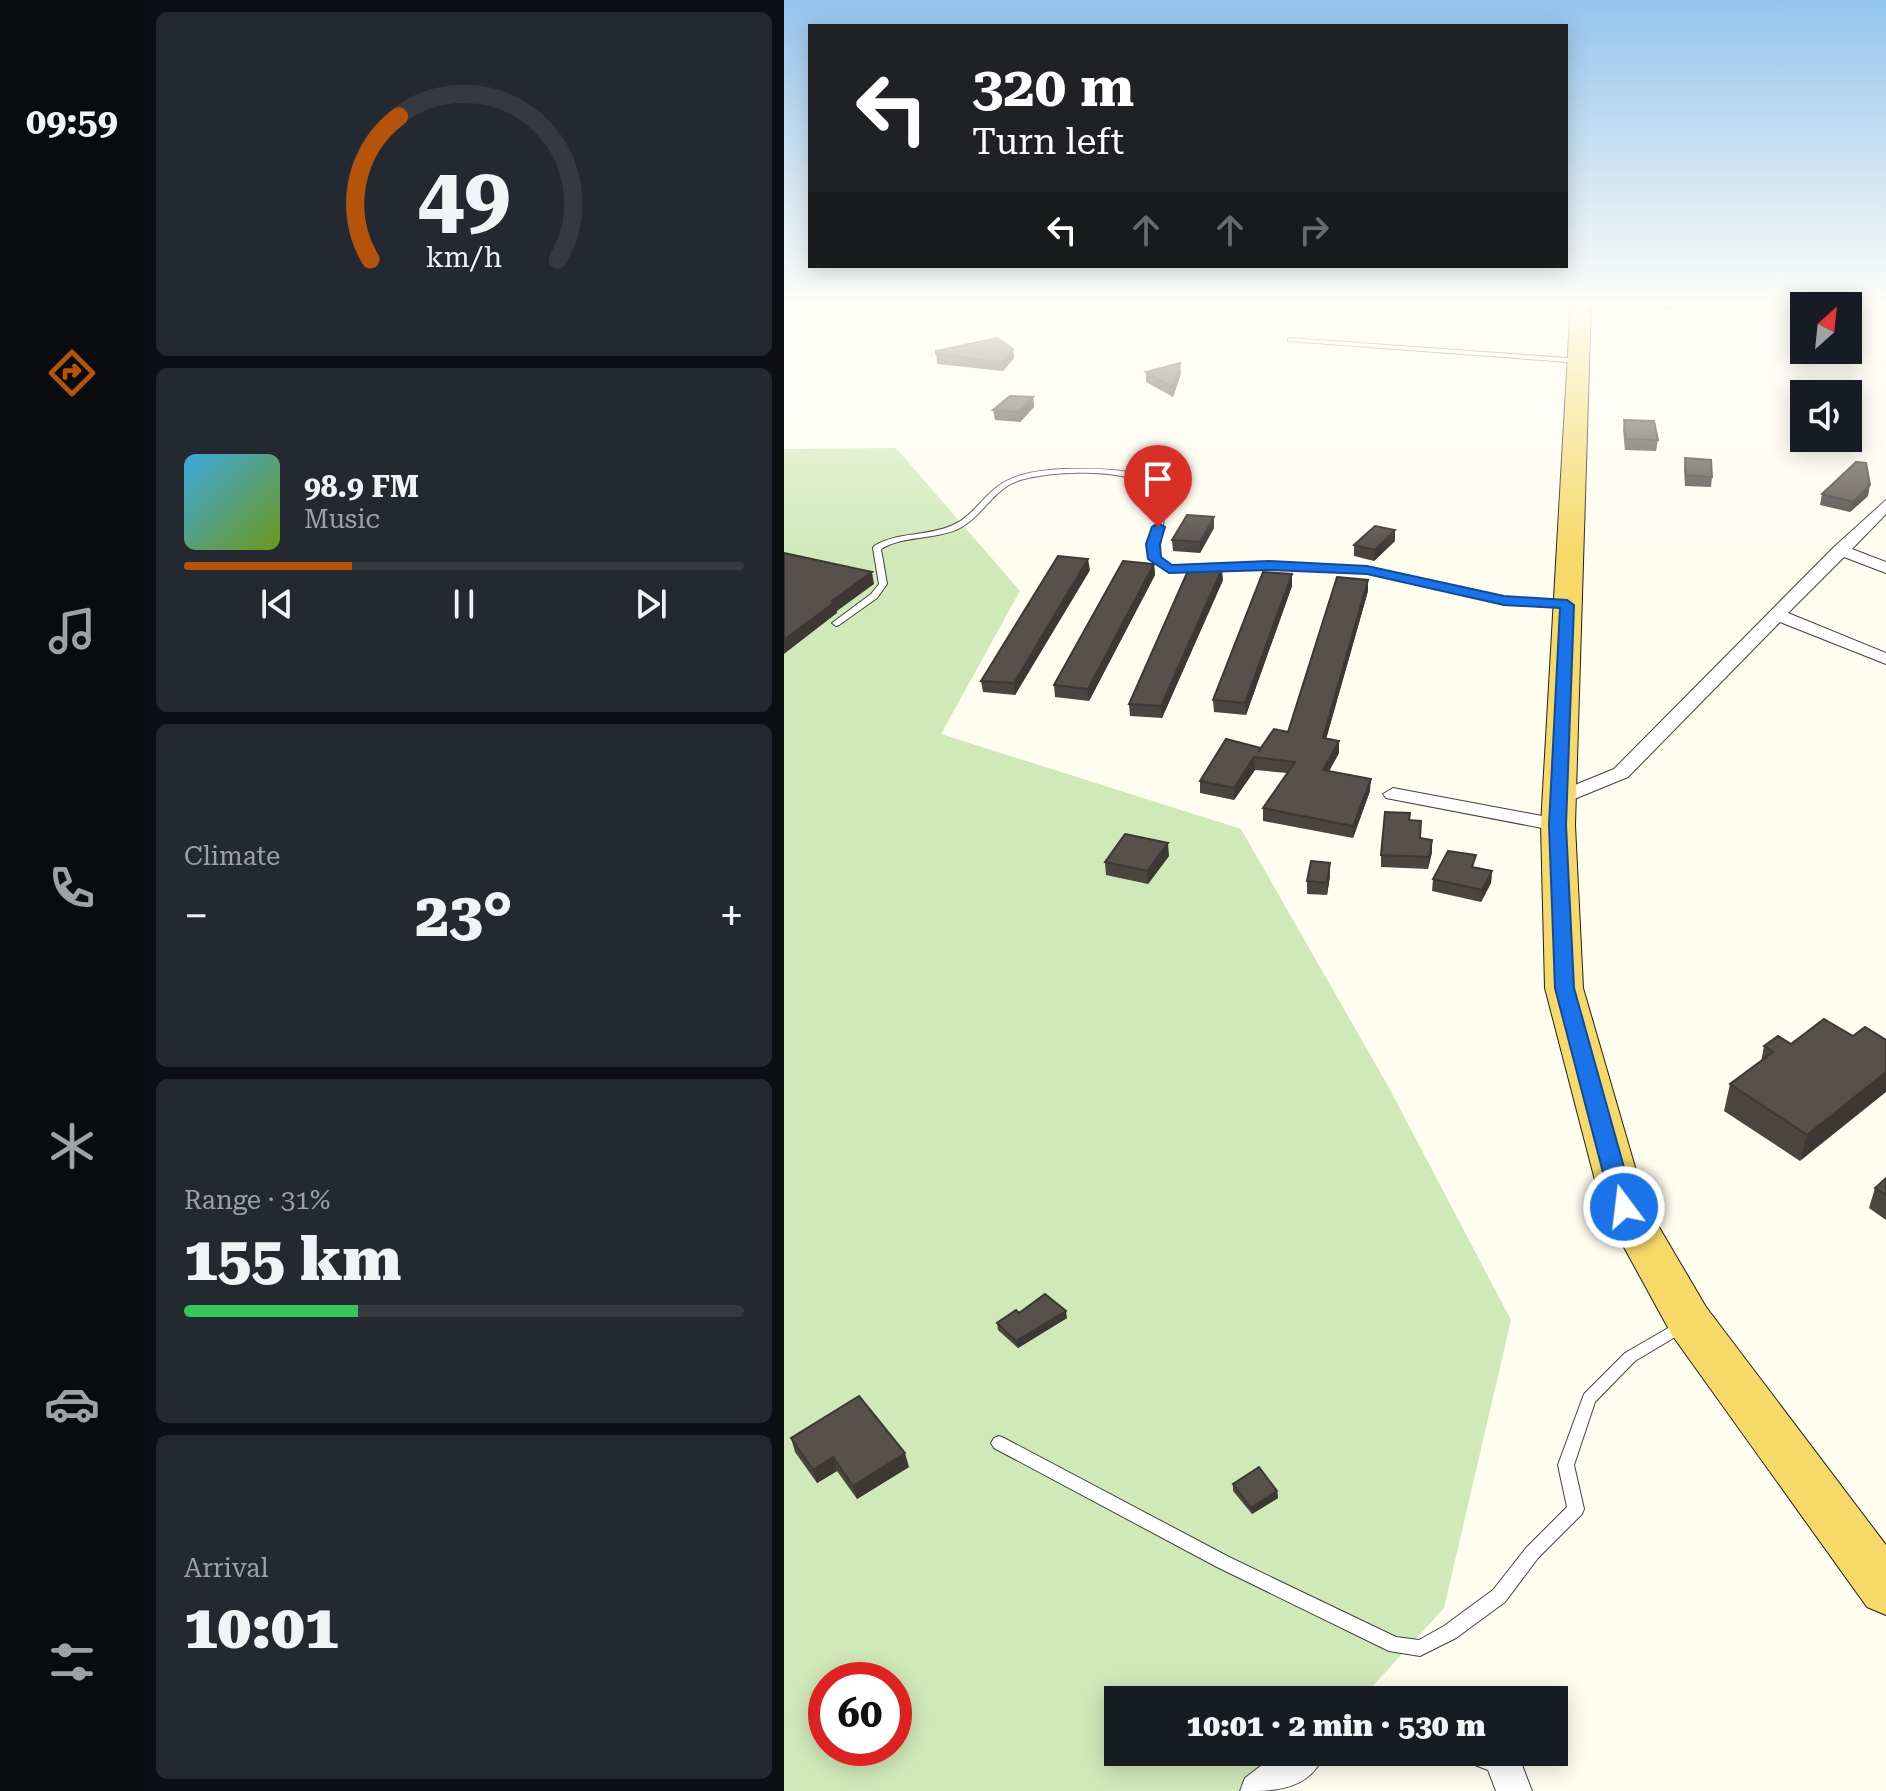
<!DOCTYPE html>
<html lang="en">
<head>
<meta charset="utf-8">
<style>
  :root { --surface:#171b24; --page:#242831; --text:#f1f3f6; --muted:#9ea1a6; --line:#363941; --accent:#b45309 }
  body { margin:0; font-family:"Roboto Serif",serif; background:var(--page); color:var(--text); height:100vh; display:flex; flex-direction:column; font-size:30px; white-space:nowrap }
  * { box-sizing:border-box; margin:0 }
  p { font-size:26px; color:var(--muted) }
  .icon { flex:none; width:44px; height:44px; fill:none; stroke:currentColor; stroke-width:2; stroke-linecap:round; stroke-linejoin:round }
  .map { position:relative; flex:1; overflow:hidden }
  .details { display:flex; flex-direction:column; gap:12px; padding:12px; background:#0d0f14; width:640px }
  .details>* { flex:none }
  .banner { position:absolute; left:24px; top:24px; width:760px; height:244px; border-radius:0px; box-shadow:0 4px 20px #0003; background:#202124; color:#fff; overflow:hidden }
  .needle { width:52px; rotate:27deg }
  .tools { position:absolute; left:1006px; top:292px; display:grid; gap:16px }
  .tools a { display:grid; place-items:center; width:72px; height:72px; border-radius:0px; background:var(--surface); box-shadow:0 4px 20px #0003; font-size:40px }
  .speed { position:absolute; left:24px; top:1662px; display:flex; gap:16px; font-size:40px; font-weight:700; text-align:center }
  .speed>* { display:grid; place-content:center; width:104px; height:104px; border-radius:50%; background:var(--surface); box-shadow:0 4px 20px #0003; line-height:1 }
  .speed .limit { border:12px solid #d22; background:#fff; color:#111 }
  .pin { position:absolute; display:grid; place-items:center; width:68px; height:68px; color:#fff; margin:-82px -34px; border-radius:50% 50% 50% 0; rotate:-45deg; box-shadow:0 0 8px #0007 }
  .pin .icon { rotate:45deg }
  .me { position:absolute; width:88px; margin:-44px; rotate:345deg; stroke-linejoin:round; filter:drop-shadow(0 0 6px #0008) }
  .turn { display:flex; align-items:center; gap:28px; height:168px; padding:0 32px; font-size:36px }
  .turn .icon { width:104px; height:104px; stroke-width:2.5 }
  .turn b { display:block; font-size:56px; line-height:68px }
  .lanes { display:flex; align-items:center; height:76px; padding:0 32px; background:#0003; justify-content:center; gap:40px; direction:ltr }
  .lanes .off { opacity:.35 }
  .big { font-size:60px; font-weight:800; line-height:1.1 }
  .details .tile { flex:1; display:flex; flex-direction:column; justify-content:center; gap:12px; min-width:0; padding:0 28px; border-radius:12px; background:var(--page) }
  .details .dial { align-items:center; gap:0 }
  .dial svg { height:208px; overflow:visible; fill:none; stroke:var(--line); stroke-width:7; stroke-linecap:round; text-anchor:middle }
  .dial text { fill:var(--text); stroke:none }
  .song { display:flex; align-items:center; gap:24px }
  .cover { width:96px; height:96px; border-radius:12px; background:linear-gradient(135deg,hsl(200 70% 55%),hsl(80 70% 35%)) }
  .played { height:8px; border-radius:4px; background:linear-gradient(90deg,var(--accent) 30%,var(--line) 30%) }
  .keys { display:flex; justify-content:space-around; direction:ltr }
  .heat { display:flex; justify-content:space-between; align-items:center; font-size:44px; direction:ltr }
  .charge { height:12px; border-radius:6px; background:linear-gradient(90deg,#34c759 31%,var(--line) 0) }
  .trip { position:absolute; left:320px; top:1686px; width:464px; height:80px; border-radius:0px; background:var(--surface); box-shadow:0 4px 20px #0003; font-weight:800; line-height:80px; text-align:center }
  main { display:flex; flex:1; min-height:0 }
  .tab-bar { display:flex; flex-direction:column; width:144px; justify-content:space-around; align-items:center; background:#090b0e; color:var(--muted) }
  .tab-bar .icon { width:56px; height:56px }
  .tab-bar .active { color:var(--accent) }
  .tab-bar b { font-size:36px; color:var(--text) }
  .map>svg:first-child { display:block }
  .green { fill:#d0e9b9; fill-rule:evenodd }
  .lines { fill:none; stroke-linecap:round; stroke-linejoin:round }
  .service-casing { stroke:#414141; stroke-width:2 }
  .minor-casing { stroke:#414141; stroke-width:2 }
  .primary-casing { stroke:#1f1f1f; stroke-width:2 }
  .service { fill:#fff; fill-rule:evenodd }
  .minor { fill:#fff; fill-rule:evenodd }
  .primary { fill:#f6d968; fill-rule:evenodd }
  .wall { fill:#4b4540 }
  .shaded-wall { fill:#3d3834 }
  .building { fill:#57504b; stroke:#3d3834; stroke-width:2 }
  .route { fill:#1a73e8; stroke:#114b97; stroke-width:2 }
</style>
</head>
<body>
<main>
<nav class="tab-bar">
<b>09:59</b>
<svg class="icon active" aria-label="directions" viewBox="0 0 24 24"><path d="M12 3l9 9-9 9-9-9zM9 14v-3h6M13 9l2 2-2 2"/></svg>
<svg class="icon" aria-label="music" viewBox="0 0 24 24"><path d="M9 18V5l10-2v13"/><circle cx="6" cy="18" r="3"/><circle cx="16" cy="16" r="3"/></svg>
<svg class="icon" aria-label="phone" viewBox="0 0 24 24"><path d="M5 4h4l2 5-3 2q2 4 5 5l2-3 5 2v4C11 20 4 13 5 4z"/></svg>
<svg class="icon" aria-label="climate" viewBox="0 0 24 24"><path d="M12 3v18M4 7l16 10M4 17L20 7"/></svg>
<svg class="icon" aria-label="car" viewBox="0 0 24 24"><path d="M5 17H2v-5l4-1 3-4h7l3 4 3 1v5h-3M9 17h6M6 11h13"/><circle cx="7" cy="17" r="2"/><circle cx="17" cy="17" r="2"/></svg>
<svg class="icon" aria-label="filters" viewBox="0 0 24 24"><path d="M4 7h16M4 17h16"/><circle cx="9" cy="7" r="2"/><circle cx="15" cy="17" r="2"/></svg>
</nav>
<section class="details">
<div class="tile dial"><svg viewBox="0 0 100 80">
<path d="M14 69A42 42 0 1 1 86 69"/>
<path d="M14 69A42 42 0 0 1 25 14" stroke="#b45309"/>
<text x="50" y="56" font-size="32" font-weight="700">49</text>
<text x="50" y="72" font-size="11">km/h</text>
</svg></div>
<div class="tile">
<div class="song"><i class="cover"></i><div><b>98.9 FM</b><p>Music</p></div></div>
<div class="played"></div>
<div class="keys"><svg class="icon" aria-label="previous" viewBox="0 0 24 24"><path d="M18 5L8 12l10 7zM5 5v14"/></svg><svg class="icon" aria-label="pause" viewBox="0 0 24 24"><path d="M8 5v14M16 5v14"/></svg><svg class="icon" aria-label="next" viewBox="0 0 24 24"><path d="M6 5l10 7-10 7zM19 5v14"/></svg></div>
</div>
<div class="tile"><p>Climate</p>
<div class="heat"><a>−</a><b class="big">23°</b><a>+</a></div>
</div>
<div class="tile"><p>Range · 31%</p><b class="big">155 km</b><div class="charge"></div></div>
<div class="tile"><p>Arrival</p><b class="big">10:01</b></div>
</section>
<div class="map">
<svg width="1102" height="1791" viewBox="0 0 1102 1791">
  <rect width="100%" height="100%" fill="#fffcf0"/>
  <path class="green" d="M 112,448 L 236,591 L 157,734 L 457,829 L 604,1086 L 727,1320 L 660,1608 L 576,1700 L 334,1700 L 334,1752 L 529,1752 L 493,1791 L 0,1791 L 0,449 ZM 42,1680 L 110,1680 L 110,1748 L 42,1748 Z"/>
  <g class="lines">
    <defs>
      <g id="service">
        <path d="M 506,338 L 797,359 L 800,361 L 797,363 L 504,341 L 504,339 Z"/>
        <path d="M 278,469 C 302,469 359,466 376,487 C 380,492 381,499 382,505 L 374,558 L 387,566 L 485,564 L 583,568 L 720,598 L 782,602 L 786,605 L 782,608 L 720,604 L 583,572 L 485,568 L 385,571 L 366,559 C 366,539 381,512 371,493 C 357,465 248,470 225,485 C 205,497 195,519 174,529 C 149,540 121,535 97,549 L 103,584 L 93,598 L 55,625 L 52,626 L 48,623 L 87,594 L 95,584 L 89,548 L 90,546 C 115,531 143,537 169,525 C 185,518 195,503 207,492 C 227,473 252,471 278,469 Z"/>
        <path d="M 898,1320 L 903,1322 L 905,1326 L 903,1330 L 851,1361 L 811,1402 L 790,1465 L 800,1509 L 798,1514 L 754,1558 L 721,1602 L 672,1638 L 636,1656 L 605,1651 L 433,1567 L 210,1448 L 207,1443 L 210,1438 L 215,1436 L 220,1438 L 445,1557 L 612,1637 L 635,1640 L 660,1626 L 709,1590 L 742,1548 L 783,1507 L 774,1465 L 800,1394 L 841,1353 Z"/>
      </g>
      <g id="minor">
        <path d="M 1102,500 L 1102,514 L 1068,549 L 1102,562 L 1102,573 L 1060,557 L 1004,613 L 1102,653 L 1102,664 L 996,622 L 844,777 L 783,802 L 769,802 L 766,798 L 769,794 L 830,769 L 1050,547 Z"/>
        <path d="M 609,788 L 774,819 L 784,825 L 774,831 L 602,798 L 599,794 Z"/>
        <path d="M 495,1752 L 542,1752 C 525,1791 493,1791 456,1791 L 461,1778 Z"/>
        <path d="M 686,1752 L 733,1752 L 748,1791 L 712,1791 L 704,1770 L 691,1765 Z"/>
      </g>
      <path id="primary" d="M 787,301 L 807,301 L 791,825 L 799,988 L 862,1205 L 922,1307 L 1102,1545 L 1102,1615 L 1083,1607 L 888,1335 L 818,1207 L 761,988 L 757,825 Z"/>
    </defs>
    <use href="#service" class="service-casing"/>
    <use href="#minor" class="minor-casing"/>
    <use href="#primary" class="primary-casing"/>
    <use href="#service" class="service"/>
    <use href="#minor" class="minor"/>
    <use href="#primary" class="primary"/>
  </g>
  <g class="wall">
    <path d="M 849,301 L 896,301 L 887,310 Z"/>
    <path d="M 229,349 L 230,358 L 219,371 L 153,364 L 152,351 Z"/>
    <path d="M 362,372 L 397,373 L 389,397 L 362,382 Z"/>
    <path d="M 249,397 L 250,407 L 236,422 L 211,420 L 209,410 Z"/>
    <path d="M 840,420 L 874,440 L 872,451 L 841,450 L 839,430 Z"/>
    <path d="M 901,458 L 928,477 L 927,487 L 901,486 L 900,469 Z"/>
    <path d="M 1038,494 L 1084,496 L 1066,512 L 1036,505 Z"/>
    <path d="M 430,517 L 430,528 L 416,553 L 389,551 L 388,540 Z"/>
    <path d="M 611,541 L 590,561 L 570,556 L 570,545 Z"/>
    <path d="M 370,564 L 371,575 L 305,701 L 271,697 L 270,685 Z"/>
    <path d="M 306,570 L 231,695 L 199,692 L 197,681 Z"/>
    <path d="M 508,574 L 508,586 L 462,715 L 430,712 L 429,700 Z"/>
    <path d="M 439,580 L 378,718 L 346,716 L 345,704 Z"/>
    <path d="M 584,591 L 542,739 L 555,753 L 545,771 L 586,791 L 569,838 L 479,821 L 479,808 L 503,773 L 471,770 L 450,800 L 416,793 L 416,781 L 504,732 Z"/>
    <path d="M 625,820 L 636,838 L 648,840 L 648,852 L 644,869 L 597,867 L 597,855 Z"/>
    <path d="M 385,856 L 364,884 L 322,875 L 321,862 Z"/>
    <path d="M 546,863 L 546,876 L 543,895 L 523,894 L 523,881 Z"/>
    <path d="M 691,867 L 708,871 L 707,883 L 697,902 L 648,891 L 649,879 Z"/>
    <path d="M 1069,1036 L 1016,1161 L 940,1111 L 946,1084 L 977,1062 L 980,1046 Z"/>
    <path d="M 1102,1178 L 1102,1220 L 1085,1208 L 1091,1188 Z"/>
    <path d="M 235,1313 L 283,1318 L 234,1348 L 214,1330 L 213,1323 Z"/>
    <path d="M 7,1438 L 125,1467 L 73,1499 L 53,1471 L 33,1483 L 11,1452 Z"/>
    <path d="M 449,1484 L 493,1491 L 494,1498 L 468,1514 L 449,1491 Z"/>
  </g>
  <g class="shaded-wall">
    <path d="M 888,301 L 896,301 L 887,310 Z"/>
    <path d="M 229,349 L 230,358 L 219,371 L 217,362 Z"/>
    <path d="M 396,363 L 397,373 L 389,397 L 388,387 Z"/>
    <path d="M 249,397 L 250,407 L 236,422 L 235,412 Z"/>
    <path d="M 1086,485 L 1084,496 L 1066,512 L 1069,502 Z"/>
    <path d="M 430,517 L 430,528 L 416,553 L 416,542 Z"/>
    <path d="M 611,530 L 611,541 L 590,561 L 591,550 Z"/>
    <path d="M 304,559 L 306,570 L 231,695 L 230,683 Z"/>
    <path d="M 370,564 L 371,575 L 305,701 L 304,689 Z"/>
    <path d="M 438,569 L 439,580 L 378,718 L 377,706 Z"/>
    <path d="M 88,572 L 90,584 L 53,611 L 53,613 L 0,654 L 0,640 L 48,601 Z"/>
    <path d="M 508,574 L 508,586 L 462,715 L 461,703 Z"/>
    <path d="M 584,580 L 584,591 L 539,750 L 539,738 Z"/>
    <path d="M 555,741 L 555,753 L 539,782 L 539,770 Z"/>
    <path d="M 470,757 L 471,770 L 450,800 L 450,788 Z"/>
    <path d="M 587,779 L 586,791 L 569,838 L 569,826 Z"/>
    <path d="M 648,840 L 648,852 L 644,869 L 645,857 Z"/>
    <path d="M 384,843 L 385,856 L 364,884 L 363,871 Z"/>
    <path d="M 546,863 L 546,876 L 543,895 L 543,883 Z"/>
    <path d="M 708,871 L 707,883 L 697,902 L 698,890 Z"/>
    <path d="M 1102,1072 L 1102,1092 L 1016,1161 L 1023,1135 Z"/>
    <path d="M 282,1311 L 283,1318 L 234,1348 L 232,1341 Z"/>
    <path d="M 121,1453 L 125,1467 L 73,1499 L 69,1486 Z"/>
    <path d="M 49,1457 L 53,1471 L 33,1483 L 29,1470 Z"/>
    <path d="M 493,1491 L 494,1498 L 468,1514 L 467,1508 Z"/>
  </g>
  <g class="building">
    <path d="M 213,338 L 229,349 L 217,362 L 152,354 L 152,351 Z"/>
    <path d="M 396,363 L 388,387 L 362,372 Z"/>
    <path d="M 226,396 L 249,397 L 235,412 L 209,410 Z"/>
    <path d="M 840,420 L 870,421 L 874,440 L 842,439 Z"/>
    <path d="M 901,458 L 927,460 L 928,477 L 902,475 Z"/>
    <path d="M 1072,462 L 1082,463 L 1086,485 L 1069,502 L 1038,494 Z"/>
    <path d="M 403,515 L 430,517 L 416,542 L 388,540 Z"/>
    <path d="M 591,526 L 611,530 L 591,550 L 570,545 Z"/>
    <path d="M 0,553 L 88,572 L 48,601 L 51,602 L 0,640 Z"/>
    <path d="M 274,556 L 304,559 L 230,683 L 197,681 Z"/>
    <path d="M 339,561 L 370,564 L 304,689 L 270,685 Z"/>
    <path d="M 406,566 L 438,569 L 377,706 L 345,704 Z"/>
    <path d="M 479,572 L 508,574 L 461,703 L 429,700 Z"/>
    <path d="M 553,577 L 584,580 L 539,738 L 555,741 L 539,770 L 587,779 L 569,826 L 479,808 L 511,762 L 470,757 L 450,788 L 416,781 L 442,739 L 477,748 L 474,752 L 490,729 L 504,732 Z"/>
    <path d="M 601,812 L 626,813 L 625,820 L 637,821 L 636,838 L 648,840 L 645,857 L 597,855 Z"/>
    <path d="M 341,834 L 384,843 L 363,871 L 321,862 Z"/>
    <path d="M 664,851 L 692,855 L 688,867 L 708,871 L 698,890 L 649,879 Z"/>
    <path d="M 527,861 L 546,863 L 543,883 L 523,881 Z"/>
    <path d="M 1040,1019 L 1069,1036 L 1081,1027 L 1102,1040 L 1102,1072 L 1023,1135 L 946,1084 L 989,1052 L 980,1046 L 994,1036 L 1007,1044 Z"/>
    <path d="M 1102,1178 L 1102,1195 L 1091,1188 Z"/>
    <path d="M 261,1294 L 282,1311 L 232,1341 L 213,1323 L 232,1310 L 235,1313 Z"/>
    <path d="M 75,1396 L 121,1453 L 69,1486 L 49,1457 L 29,1470 L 7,1438 Z"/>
    <path d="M 475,1467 L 493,1491 L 467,1508 L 449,1484 Z"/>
  </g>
  <linearGradient id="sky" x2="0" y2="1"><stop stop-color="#93c4ed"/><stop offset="0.55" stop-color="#fffef8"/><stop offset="1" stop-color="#fffef8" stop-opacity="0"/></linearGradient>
  <rect width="1102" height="552" fill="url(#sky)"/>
  <path class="route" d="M 374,523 L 381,527 L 376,544 L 377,557 L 388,565 L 485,561 L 583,566 L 720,596 L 783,600 L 790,605 L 782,825 L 790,988 L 851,1207 L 848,1213 L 832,1213 L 828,1207 L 771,988 L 765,825 L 776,608 L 720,605 L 583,574 L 485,570 L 385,573 L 364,559 L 362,544 L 368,527 Z"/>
</svg>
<div class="tools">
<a><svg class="needle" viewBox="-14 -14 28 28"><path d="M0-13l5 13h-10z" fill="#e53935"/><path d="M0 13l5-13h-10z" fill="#9ea1a6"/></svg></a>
<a><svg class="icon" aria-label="sound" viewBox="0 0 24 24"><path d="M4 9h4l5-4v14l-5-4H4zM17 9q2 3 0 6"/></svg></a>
</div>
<div class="speed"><div class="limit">60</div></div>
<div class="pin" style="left:374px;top:527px;background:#d93025"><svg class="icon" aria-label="arrive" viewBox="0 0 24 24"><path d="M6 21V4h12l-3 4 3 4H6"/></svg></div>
<svg class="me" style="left:840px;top:1207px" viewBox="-20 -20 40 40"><circle r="17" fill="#1a73e8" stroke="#fff" stroke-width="3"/><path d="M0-11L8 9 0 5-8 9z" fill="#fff"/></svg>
<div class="trip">10:01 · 2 min · 530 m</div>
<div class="banner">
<div class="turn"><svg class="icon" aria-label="left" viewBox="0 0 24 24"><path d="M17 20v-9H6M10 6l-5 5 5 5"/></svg><div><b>320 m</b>Turn left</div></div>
<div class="lanes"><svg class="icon" aria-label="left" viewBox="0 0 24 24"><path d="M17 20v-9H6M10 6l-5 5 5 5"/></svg><svg class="icon off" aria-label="ahead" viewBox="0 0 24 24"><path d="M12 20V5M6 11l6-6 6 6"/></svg><svg class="icon off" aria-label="ahead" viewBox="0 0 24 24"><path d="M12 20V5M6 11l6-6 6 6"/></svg><svg class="icon off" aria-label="right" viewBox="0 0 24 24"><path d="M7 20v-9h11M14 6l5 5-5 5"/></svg></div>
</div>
</div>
</main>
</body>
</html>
